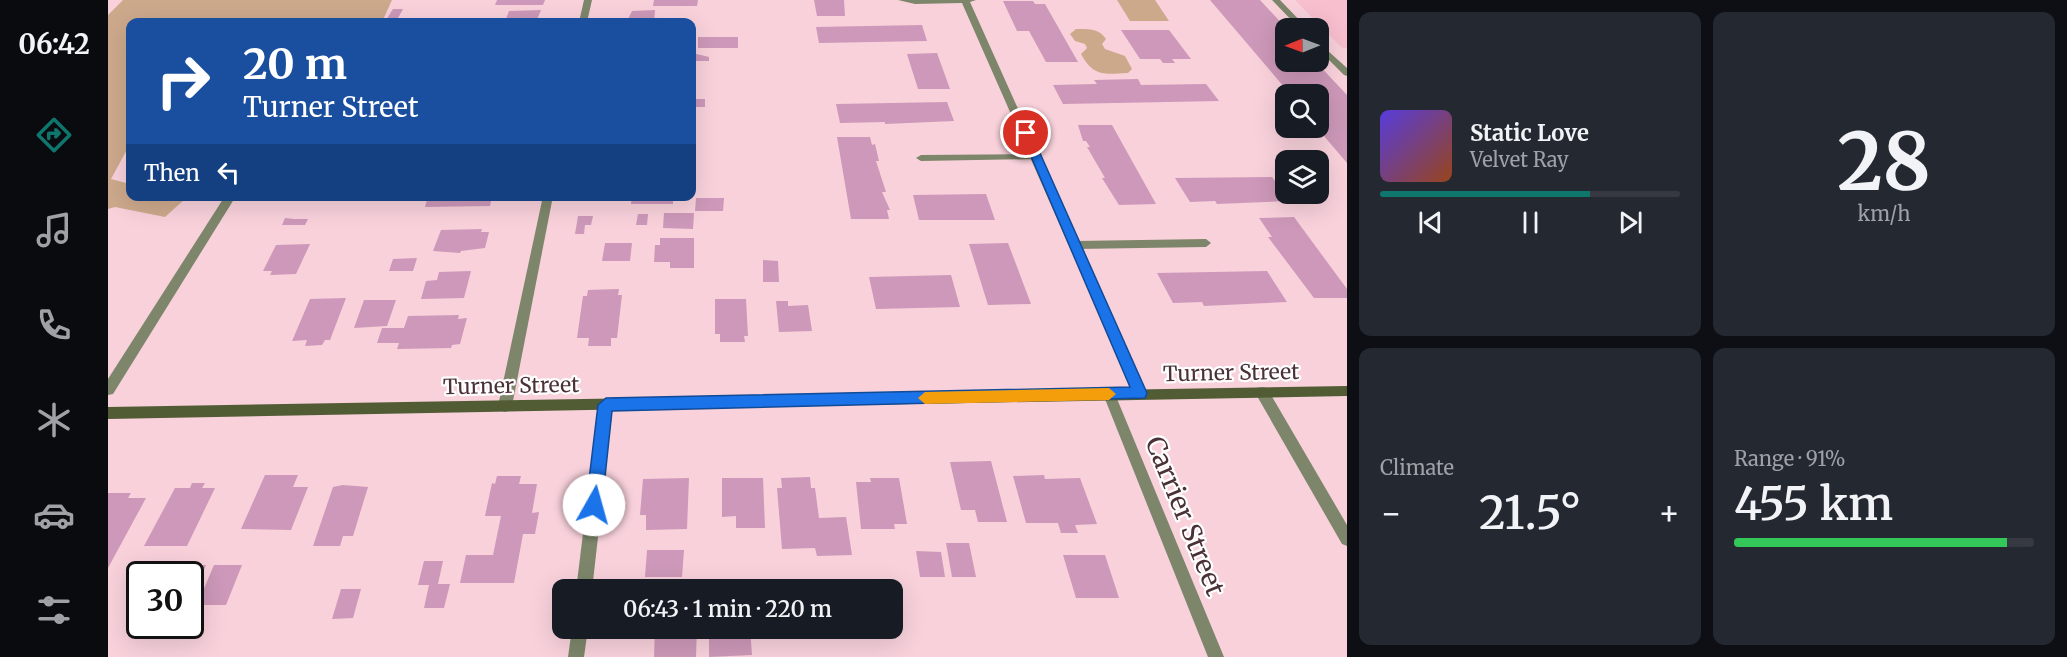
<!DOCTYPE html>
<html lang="en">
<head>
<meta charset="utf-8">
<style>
  :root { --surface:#171b24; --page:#242831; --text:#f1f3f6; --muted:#9ea1a6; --line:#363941; --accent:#0f766e }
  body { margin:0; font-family:Merriweather,serif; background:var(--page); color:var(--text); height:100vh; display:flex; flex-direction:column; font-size:22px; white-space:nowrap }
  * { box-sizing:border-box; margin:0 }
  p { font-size:20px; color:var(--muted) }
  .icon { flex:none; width:33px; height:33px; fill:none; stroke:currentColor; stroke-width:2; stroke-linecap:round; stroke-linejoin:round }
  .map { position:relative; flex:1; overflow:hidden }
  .sheet { display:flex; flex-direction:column; gap:12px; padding:12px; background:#0d0f14; width:720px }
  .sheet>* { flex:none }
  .banner { position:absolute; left:18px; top:18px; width:570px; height:183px; border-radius:12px; box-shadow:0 6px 24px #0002; background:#1a4fa0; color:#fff; overflow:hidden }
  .needle { width:39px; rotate:269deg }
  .buttons { position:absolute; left:1167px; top:18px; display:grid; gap:12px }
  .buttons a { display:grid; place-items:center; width:54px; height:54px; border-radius:12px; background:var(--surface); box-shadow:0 6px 24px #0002; font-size:30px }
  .speed { position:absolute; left:18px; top:561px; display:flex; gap:12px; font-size:30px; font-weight:700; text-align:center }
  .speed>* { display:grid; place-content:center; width:78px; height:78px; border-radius:50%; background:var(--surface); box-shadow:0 6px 24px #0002; line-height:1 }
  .speed .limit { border:3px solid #111; border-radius:9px; background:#fff; color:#111 }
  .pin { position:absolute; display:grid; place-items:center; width:51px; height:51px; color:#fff; margin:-26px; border:3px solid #fff; border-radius:50%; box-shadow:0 2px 6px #0007 }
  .me { position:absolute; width:66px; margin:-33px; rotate:7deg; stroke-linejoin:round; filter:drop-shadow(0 0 4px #0008) }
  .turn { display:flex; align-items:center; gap:21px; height:126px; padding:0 18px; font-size:27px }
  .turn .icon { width:78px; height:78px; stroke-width:2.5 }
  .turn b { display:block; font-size:42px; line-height:51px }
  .then { display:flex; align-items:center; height:57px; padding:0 18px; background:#0003; gap:12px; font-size:22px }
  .big { font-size:45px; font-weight:600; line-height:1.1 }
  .sheet .card { flex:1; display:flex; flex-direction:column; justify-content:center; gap:9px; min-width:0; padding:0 21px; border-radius:12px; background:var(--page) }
  .sheet .dial { align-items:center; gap:0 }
  .dial b { font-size:78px; line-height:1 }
  .song { display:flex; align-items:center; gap:18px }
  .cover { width:72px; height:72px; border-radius:9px; background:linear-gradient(135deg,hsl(250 70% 55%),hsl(20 70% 35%)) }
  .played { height:6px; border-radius:3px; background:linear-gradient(90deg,var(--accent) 70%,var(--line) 70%) }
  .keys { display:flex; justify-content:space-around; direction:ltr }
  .heat { display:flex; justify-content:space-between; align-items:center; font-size:33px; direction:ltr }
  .charge { height:9px; border-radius:4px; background:linear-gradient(90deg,#34c759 91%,var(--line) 0) }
  .sheet .tiles { flex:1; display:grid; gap:12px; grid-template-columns:repeat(2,1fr) }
  .trip { position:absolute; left:444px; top:579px; width:351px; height:60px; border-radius:12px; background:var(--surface); box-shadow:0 6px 24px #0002; font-weight:600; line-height:60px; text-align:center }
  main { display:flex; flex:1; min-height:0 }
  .dock { display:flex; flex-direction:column; width:108px; justify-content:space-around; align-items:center; background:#090b0e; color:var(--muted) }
  .dock .icon { width:42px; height:42px }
  .dock .active { color:var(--accent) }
  .dock b { font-size:27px; color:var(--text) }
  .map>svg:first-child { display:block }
  .built { fill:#f8bfce }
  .green { fill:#cda98c }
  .building { fill:#cd98b9 }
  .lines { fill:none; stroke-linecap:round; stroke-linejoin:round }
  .lane { fill:#7d866a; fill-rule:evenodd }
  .street { fill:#7d866a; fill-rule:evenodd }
  .secondary { fill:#515c34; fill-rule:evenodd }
  .route { fill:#1a73e8; stroke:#114b97; stroke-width:1.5 }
  .slow { fill:#f59e0b }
  .labels { text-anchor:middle; stroke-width:4.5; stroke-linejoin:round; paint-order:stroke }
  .street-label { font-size:21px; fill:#4a3138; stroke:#fefefe }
  .near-street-label { font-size:26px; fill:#4a3138; stroke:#fefefe }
</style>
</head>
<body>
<main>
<nav class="dock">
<b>06:42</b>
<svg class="icon active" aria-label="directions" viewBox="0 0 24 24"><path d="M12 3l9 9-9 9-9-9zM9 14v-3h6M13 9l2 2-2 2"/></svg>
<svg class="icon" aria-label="music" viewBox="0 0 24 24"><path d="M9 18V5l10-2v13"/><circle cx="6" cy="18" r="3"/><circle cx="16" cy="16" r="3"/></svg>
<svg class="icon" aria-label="phone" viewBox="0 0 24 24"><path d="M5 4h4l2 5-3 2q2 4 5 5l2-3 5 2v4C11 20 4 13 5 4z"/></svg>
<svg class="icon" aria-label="climate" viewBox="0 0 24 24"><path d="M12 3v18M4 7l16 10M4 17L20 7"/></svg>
<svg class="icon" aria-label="car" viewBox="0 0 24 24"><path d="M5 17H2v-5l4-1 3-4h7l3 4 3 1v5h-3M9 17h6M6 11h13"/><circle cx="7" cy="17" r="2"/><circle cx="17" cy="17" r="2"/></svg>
<svg class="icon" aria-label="filters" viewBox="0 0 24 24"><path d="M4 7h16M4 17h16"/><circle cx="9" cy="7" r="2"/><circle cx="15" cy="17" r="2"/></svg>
</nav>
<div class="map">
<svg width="1239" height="657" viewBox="0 0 1239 657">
  <rect width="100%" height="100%" fill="#f8d1db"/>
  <path class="built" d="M 1187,0 L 1239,0 L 1239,48 L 1234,48 Z"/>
  <g class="green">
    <path d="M 15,0 L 284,0 L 274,22 L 22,22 L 22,144 L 3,179 L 22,184 L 22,196 L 77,199 L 57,217 L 7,207 L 0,209 L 0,15 Z"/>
    <path d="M 1009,0 L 1047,0 L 1061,21 L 1022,21 Z"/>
    <path d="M 968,29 C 980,29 991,28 998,39 L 994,44 L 997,49 L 1017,56 L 1024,69 L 1020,73 C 995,74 986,77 973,54 L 979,48 L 977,44 L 967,41 L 962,34 Z"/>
  </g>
  <g class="building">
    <path d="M 389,0 L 437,0 L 435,5 L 387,5 Z"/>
    <path d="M 546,0 L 590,0 L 589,6 L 545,6 Z"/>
    <path d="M 706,0 L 736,0 L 737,16 L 709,16 Z"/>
    <path d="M 1102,0 L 1152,0 L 1178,28 L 1178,62 L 1208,62 L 1239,95 L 1239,163 L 1210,129 L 1210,94 L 1182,94 Z"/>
    <path d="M 895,1 L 925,1 L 927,4 L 937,4 L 970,62 L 938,62 L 921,31 L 909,31 Z"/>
    <path d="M 285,9 L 295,9 L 289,20 L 278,20 Z"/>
    <path d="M 433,10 L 428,22 L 397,22 L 401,11 Z"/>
    <path d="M 547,10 L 546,22 L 519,21 L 524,11 Z"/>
    <path d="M 814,25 L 819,41 L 711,43 L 708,27 Z"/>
    <path d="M 1013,30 L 1061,30 L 1083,59 L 1064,59 L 1067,63 L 1055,63 L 1052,59 L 1032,59 Z"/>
    <rect x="590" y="37" width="40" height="11"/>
    <path d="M 584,53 L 601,57 L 601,61 L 584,61 Z"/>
    <path d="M 829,53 L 842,89 L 810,89 L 799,54 Z"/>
    <path d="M 1030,79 L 1033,85 L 1098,84 L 1111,101 L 955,104 L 945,85 L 989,84 L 986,80 Z"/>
    <rect x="584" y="99" width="13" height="8"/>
    <path d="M 839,102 L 846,121 L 777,124 L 777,122 L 732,123 L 728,104 Z"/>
    <path d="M 970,125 L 1004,125 L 1048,204 L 1011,205 L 994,178 L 997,178 L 979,147 L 982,147 L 978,141 L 975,141 Z"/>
    <path d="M 729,137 L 762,137 L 764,145 L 767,144 L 771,161 L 768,161 L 778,192 L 774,192 L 782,210 L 779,210 L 781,219 L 743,219 Z"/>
    <path d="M 1164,177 L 1182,201 L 1109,204 L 1107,201 L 1082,202 L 1067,178 Z"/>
    <path d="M 878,194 L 887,220 L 811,220 L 805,195 Z"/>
    <path d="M 320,196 L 384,196 L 382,206 L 317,207 Z"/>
    <path d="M 524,196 L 565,196 L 565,204 L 523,204 Z"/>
    <path d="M 588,198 L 616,198 L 615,211 L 587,211 Z"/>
    <path d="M 556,213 L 586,213 L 585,229 L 555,228 Z"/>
    <path d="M 530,214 L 540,214 L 539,225 L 528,225 Z"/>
    <path d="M 470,216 L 485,216 L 483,225 L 477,225 L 476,234 L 467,234 Z"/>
    <path d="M 1186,217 L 1239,289 L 1239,298 L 1206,298 L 1160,237 L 1164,237 L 1151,218 Z"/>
    <path d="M 177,218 L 186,219 L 200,219 L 197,225 L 174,225 Z"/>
    <path d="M 374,229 L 373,232 L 381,232 L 377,248 L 353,251 L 352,253 L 325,251 L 333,230 Z"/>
    <path d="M 552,238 L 586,238 L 586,268 L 562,268 L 562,262 L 546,262 L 547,245 L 552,245 Z"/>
    <path d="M 497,243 L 524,243 L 522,261 L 494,261 Z"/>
    <path d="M 900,243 L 923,304 L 880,305 L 861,244 Z"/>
    <path d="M 202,244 L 188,274 L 162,275 L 164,271 L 155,271 L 168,245 Z"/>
    <path d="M 309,258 L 305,271 L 281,271 L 285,259 Z"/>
    <path d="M 655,260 L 670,261 L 671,282 L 655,282 Z"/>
    <path d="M 363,271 L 356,298 L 313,299 L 318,281 L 329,280 L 331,272 Z"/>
    <path d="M 1159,271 L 1179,302 L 1096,306 L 1094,302 L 1065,303 L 1049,273 Z"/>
    <path d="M 843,275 L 852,307 L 768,309 L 761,277 Z"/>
    <path d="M 511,289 L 510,295 L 514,295 L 509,338 L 503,338 L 503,346 L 480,346 L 481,338 L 469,338 L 475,296 L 479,296 L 480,290 Z"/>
    <path d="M 238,298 L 222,340 L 217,340 L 214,345 L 197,346 L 199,340 L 184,341 L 202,299 Z"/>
    <path d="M 607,299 L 638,299 L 640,336 L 636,336 L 637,342 L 612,342 L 612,334 L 607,334 Z"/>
    <path d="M 256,300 L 288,300 L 279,326 L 246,328 Z"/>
    <path d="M 668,301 L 680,301 L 680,306 L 700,305 L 704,331 L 671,332 Z"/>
    <path d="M 351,315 L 350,319 L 359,318 L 352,344 L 344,345 L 343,348 L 289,349 L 291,343 L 269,343 L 274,328 L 296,328 L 300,316 Z"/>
    <path d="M 883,461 L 899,522 L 870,522 L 867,510 L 853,510 L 842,462 Z"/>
    <path d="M 157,475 L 190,475 L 185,487 L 200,487 L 183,530 L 133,529 Z"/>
    <path d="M 936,475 L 937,479 L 972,478 L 989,524 L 967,525 L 970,533 L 953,533 L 950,523 L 918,523 L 905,476 Z"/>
    <path d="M 389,476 L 413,476 L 411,484 L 429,484 L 424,513 L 431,512 L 427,534 L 415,534 L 406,583 L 352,583 L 358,555 L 385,555 L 393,516 L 377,516 L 384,483 L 387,484 Z"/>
    <path d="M 702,477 L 703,488 L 707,488 L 711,518 L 738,517 L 744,555 L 709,556 L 707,548 L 674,549 L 669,488 L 674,488 L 673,478 Z"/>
    <path d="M 581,478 L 579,529 L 538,530 L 538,515 L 532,515 L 535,479 Z"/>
    <path d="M 614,478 L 655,478 L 657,528 L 628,528 L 628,516 L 614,517 Z"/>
    <path d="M 762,478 L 791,478 L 799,524 L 786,524 L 787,529 L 753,529 L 748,482 L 763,482 Z"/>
    <path d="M 84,483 L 97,483 L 94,488 L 107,488 L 79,546 L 36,546 L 67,488 L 82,488 Z"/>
    <path d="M 235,485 L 260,487 L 245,536 L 235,536 L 232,546 L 205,546 L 225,487 Z"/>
    <path d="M 0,493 L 23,493 L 20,498 L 38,498 L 0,568 Z"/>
    <path d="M 838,543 L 861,543 L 868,577 L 844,577 Z"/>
    <path d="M 539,550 L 576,550 L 574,577 L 537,577 Z"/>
    <path d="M 808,551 L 833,552 L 837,577 L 812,577 Z"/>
    <path d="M 955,555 L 997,555 L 1011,598 L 968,598 Z"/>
    <path d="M 316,561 L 335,561 L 330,584 L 342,584 L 336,608 L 316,608 L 321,585 L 310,585 Z"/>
    <path d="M 98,565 L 82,601 L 82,574 L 57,574 L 61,566 Z"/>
    <path d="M 106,565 L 134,565 L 118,605 L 89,605 Z"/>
    <path d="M 233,589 L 253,589 L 245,618 L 224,619 Z"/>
    <path d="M 547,628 L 589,628 L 588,657 L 546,657 Z"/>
    <path d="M 601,628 L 642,628 L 644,655 L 601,657 Z"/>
  </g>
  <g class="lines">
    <g class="lane">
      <path d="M 1164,0 L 1172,0 L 1199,28 L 1191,28 Z"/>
      <path d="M 1210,42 L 1239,68 L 1239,76 L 1236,75 L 1210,49 Z"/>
      <path d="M 928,154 L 933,157 L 931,159 L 813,161 L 808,158 L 813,155 Z"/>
      <path d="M 117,196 L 128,196 L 5,394 L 0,395 L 0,379 Z"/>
      <path d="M 1098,239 L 1103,243 L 1098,247 L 968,249 L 963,245 L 968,241 Z"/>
    </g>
    <g class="street">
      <path d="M 476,0 L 484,0 L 479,22 L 471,22 Z"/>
      <path d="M 790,0 L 868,0 L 862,2 L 1038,393 L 1037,397 L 1032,398 L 1027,397 L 1026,393 L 854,3 L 807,4 Z"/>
      <path d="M 435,196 L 445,196 L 404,406 L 402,410 L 397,412 L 392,410 L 390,406 Z"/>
      <path d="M 1154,387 L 1159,388 L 1239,525 L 1239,546 L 1234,544 L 1149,396 L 1148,392 L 1149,388 Z"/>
      <path d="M 1001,388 L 1006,390 L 1007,394 L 1116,657 L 1100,657 L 995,394 L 996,390 Z"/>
      <path d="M 498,399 L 503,401 L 505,405 L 484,590 L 468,590 L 491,405 L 493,401 Z"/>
      <path d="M 464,628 L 480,628 L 476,657 L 460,657 Z"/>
    </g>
    <path class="secondary" d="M 1239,386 L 1239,396 L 0,419 L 0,407 Z"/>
  </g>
  <path class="route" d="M 918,130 L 923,133 L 1039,393 L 1037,398 L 504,411 L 494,505 L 492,510 L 486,513 L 480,510 L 478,505 L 490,405 L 498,398 L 1022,387 L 913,133 Z"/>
  <path class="slow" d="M 1001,388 L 1008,394 L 1001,400 L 817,404 L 810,398 L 817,392 Z"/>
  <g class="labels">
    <g class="street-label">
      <text transform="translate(1123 373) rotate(-1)" y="7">Turner Street</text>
      <text transform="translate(403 386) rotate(-1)" y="7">Turner Street</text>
    </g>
    <g class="near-street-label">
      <text transform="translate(1077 516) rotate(68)" y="9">Carrier Street</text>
    </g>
  </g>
</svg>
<div class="buttons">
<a><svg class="needle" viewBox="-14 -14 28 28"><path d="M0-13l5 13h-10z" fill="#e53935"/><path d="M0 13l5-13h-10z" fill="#9ea1a6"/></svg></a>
<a><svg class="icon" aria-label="search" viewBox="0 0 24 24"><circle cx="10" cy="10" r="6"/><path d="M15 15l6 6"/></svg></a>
<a><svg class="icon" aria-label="layers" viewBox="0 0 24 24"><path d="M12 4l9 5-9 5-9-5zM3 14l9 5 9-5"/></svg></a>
</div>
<div class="speed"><div class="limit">30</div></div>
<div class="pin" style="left:918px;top:133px;background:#d93025"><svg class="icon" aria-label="arrive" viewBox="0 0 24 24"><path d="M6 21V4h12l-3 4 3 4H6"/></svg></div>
<svg class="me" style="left:486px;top:505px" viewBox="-20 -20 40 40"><circle r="19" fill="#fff"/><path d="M0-13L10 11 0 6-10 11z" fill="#1a73e8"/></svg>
<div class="trip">06:43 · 1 min · 220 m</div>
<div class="banner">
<div class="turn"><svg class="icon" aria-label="right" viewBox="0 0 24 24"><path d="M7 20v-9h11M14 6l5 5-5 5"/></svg><div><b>20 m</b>Turner Street</div></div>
<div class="then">Then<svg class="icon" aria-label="left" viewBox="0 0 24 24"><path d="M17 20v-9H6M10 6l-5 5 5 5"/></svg></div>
</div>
</div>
<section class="sheet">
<div class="tiles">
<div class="card">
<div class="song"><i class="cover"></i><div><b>Static Love</b><p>Velvet Ray</p></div></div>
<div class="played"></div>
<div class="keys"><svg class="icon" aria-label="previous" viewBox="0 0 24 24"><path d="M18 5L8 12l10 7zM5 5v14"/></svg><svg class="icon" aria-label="pause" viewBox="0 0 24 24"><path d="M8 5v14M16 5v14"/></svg><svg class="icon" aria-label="next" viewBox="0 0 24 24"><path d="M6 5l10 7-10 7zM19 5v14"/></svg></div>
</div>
<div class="card dial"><b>28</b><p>km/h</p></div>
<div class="card"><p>Climate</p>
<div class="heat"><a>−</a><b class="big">21.5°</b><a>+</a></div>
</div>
<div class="card"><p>Range · 91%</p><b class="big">455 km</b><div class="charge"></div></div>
</div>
</section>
</main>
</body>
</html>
